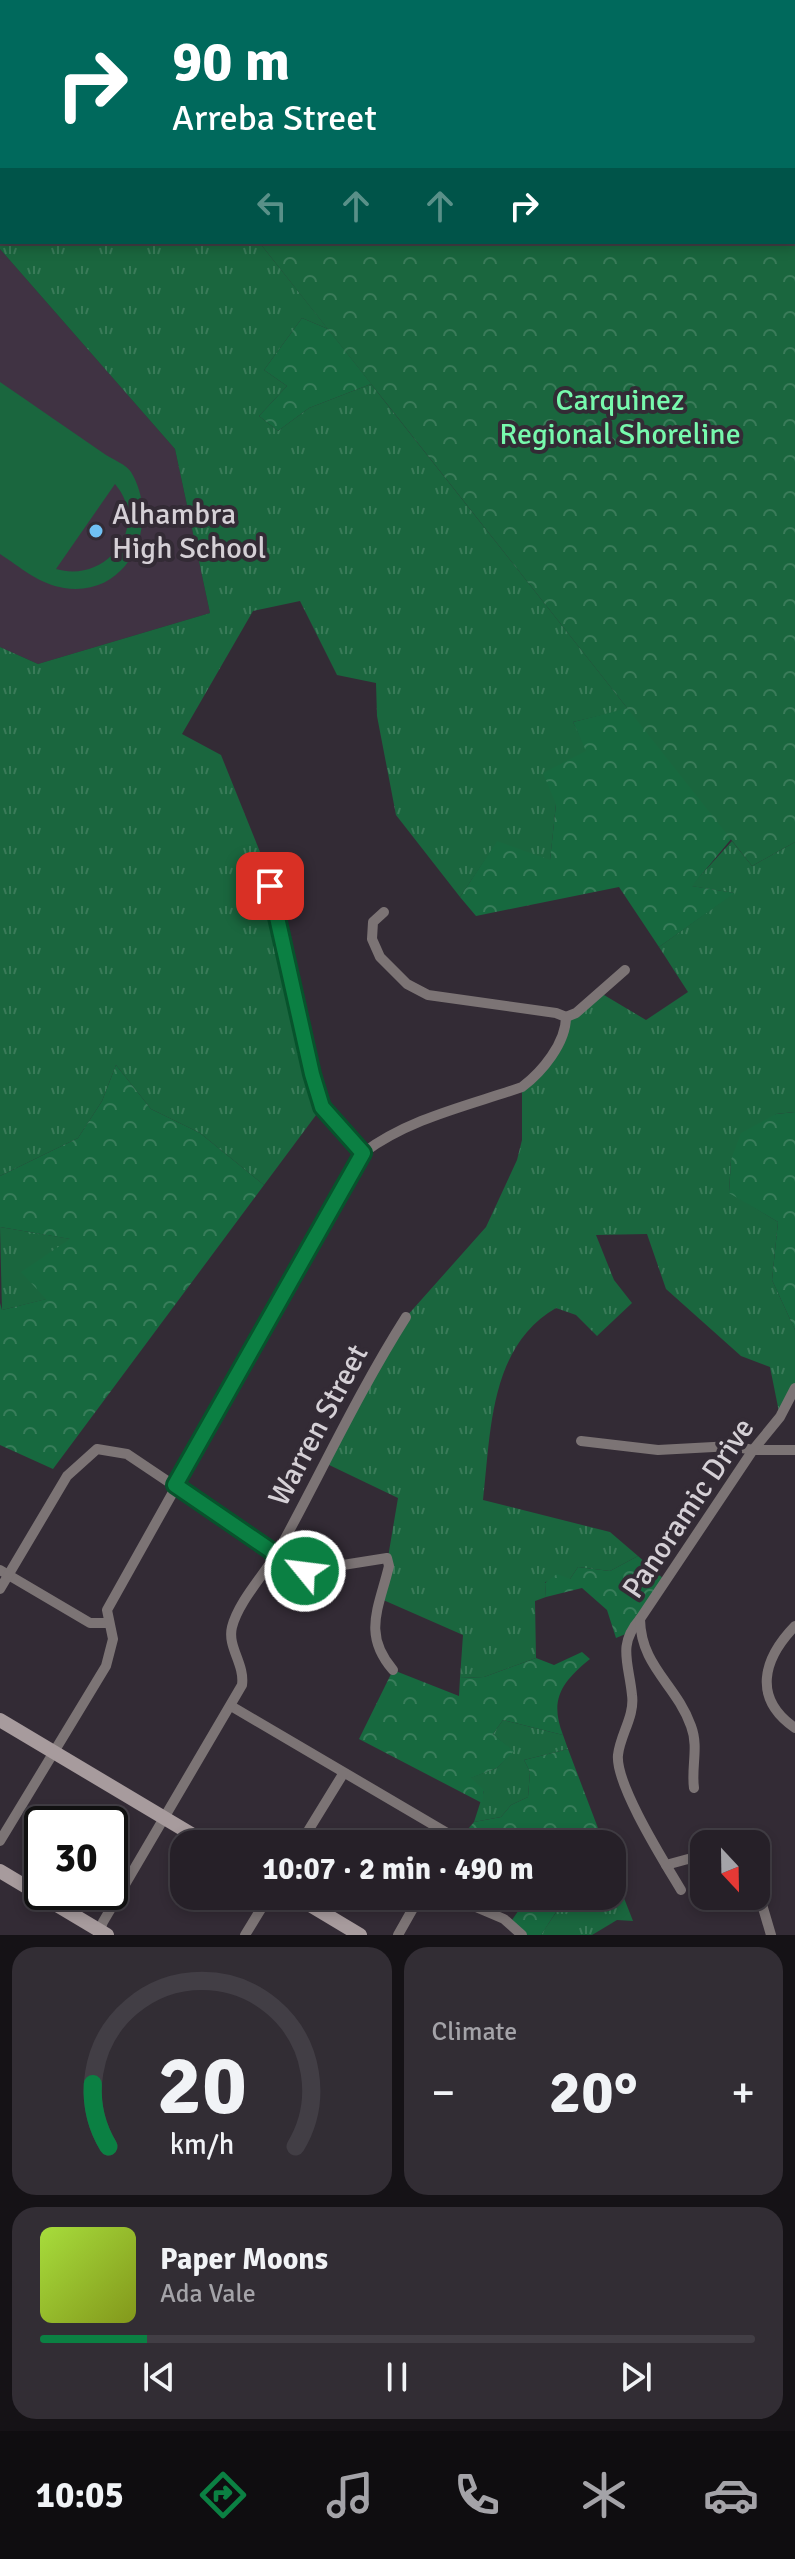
<!DOCTYPE html>
<html lang="en">
<head>
<meta charset="utf-8">
<style>
  :root { --surface:#262028; --page:#322d34; --text:#f1f3f6; --muted:#a4a3a8; --line:#423e45; --accent:#0b8043 }
  body { margin:0; font-family:Signika,sans-serif; background:var(--page); color:var(--text); height:100vh; display:flex; flex-direction:column; font-size:30px; white-space:nowrap }
  * { box-sizing:border-box; margin:0 }
  p { font-size:26px; color:var(--muted) }
  .icon { flex:none; width:44px; height:44px; fill:none; stroke:currentColor; stroke-width:2; stroke-linecap:round; stroke-linejoin:round }
  .map { position:relative; height:1935px; overflow:hidden }
  .details { display:flex; flex-direction:column; gap:12px; padding:12px; background:#151216; flex:1 }
  .details>* { flex:none }
  .top-card { position:absolute; left:0px; top:0px; width:796px; height:244px; box-shadow:0 4px 12px #0003,0 0 0 2px var(--line); background:#00695c; color:#fff; overflow:hidden }
  .needle { width:52px; rotate:158deg }
  .buttons { position:absolute; left:690px; top:1830px; display:grid; gap:16px }
  .buttons a { display:grid; place-items:center; width:80px; height:80px; border-radius:16px; background:var(--surface); box-shadow:0 4px 12px #0003,0 0 0 2px var(--line); font-size:40px }
  .speed { position:absolute; left:24px; top:1806px; display:flex; gap:16px; font-size:40px; font-weight:700; text-align:center }
  .speed>* { display:grid; place-content:center; width:104px; height:104px; border-radius:50%; background:var(--surface); box-shadow:0 4px 12px #0003,0 0 0 2px var(--line); line-height:1 }
  .speed .limit { border:4px solid #111; border-radius:12px; background:#fff; color:#111 }
  .pin { position:absolute; display:grid; place-items:center; width:68px; height:68px; color:#fff; margin:-34px; border-radius:16px; box-shadow:0 4px 12px #0006 }
  .me { position:absolute; width:88px; margin:-44px; rotate:299deg; stroke-linejoin:round; filter:drop-shadow(0 0 6px #0008) }
  .turn { display:flex; align-items:center; gap:28px; height:168px; padding:0 40px; font-size:36px }
  .turn .icon { width:104px; height:104px; stroke-width:2.5 }
  .turn b { display:block; font-size:56px; line-height:68px }
  .lanes { display:flex; align-items:center; height:76px; padding:0 40px; background:#0003; justify-content:center; gap:40px; direction:ltr }
  .lanes .off { opacity:.35 }
  .big { font-size:60px; font-weight:800; line-height:1.1 }
  .details .widget { flex:1; display:flex; flex-direction:column; justify-content:center; gap:12px; min-width:0; padding:0 28px; border-radius:24px; background:var(--page) }
  .details .dial { align-items:center; gap:0 }
  .dial svg { height:208px; overflow:visible; fill:none; stroke:var(--line); stroke-width:7; stroke-linecap:round; text-anchor:middle }
  .dial text { fill:var(--text); stroke:none }
  .song { display:flex; align-items:center; gap:24px }
  .cover { width:96px; height:96px; border-radius:12px; background:linear-gradient(135deg,hsl(80 70% 55%),hsl(70 70% 35%)) }
  .played { height:8px; border-radius:4px; background:linear-gradient(90deg,var(--accent) 15%,var(--line) 15%) }
  .keys { display:flex; justify-content:space-around; direction:ltr }
  .heat { display:flex; justify-content:space-between; align-items:center; font-size:44px; direction:ltr }
  .details .tiles { flex:1; display:grid; gap:12px; grid-template-columns:1fr 1fr }
  .widget:last-child { grid-column:span 2 }
  .trip { position:absolute; left:170px; top:1830px; width:456px; height:80px; border-radius:24px; background:var(--surface); box-shadow:0 4px 12px #0003,0 0 0 2px var(--line); font-weight:800; line-height:80px; text-align:center }
  .dock { display:flex; height:128px; justify-content:space-around; align-items:center; background:#0f0d10; color:var(--muted) }
  .dock .icon { width:56px; height:56px }
  .dock .selected { color:var(--accent) }
  .dock b { font-size:36px; color:var(--text) }
  .map>svg:first-child { display:block }
  .built { fill:#403343 }
  .grass { fill:url(#grass-tufts) }
  .forest { fill:url(#forest-crowns) }
  .park { fill:url(#park-crowns) }
  .garden { fill:#1a663e; fill-rule:evenodd }
  .lines { fill:none; stroke-linecap:round; stroke-linejoin:round }
  .stream { stroke:#002234; stroke-width:3 }
  .street { stroke:#7c7475; stroke-width:10 }
  .secondary { stroke:#a79b9d; stroke-width:14 }
  .route-casing { stroke:#07532c; stroke-width:20 }
  .route { stroke:#0b8043; stroke-width:14 }
  .poi-dot { fill:#70c1f4; stroke:#332b35; stroke-width:3 }
  .labels { text-anchor:middle; stroke-width:8; stroke-linejoin:round; paint-order:stroke }
  .park-label { font-size:30px; fill:#77f9ad; stroke:#332b35 }
  .poi-label { font-size:30px; fill:#d5d0d6; stroke:#332b35; text-anchor:start }
  .street-label { font-size:30px; fill:#d5d0d6; stroke:#332b35 }
</style>
</head>
<body>
<div class="map">
<svg width="795" height="1935" viewBox="0 0 795 1935">
  <defs>
    <pattern id="grass-tufts" width="24" height="20" patternUnits="userSpaceOnUse" patternTransform="scale(2)"><rect width="24" height="20" fill="#1a663e"/><path d="M3 7l-1-3M5 7V3M7 7l1-3M15 17l-1-3M17 17v-4M19 17l1-3" fill="none" stroke="#3a7b59"/></pattern>
    <pattern id="forest-crowns" width="20" height="18" patternUnits="userSpaceOnUse" patternTransform="scale(2)"><rect width="20" height="18" fill="#17693f"/><path d="M2 6a3 3 0 1 1 6 0M12 15a3 3 0 1 1 6 0" fill="none" stroke="#387d5a"/></pattern>
    <pattern id="park-crowns" width="20" height="18" patternUnits="userSpaceOnUse" patternTransform="scale(2)"><rect width="20" height="18" fill="#1a663e"/><path d="M2 6a3 3 0 1 1 6 0M12 15a3 3 0 1 1 6 0" fill="none" stroke="#3a7b59"/></pattern>
  </defs>
  <rect width="100%" height="100%" fill="#332b35"/>
  <path class="built" d="M 0,249 L 175,449 L 210,613 L 38,664 L 0,647 Z"/>
  <g class="grass">
    <path d="M 0,5 L 2,242 L 259,242 L 328,329 L 302,318 L 264,370 L 287,386 L 259,416 L 278,431 L 309,408 L 371,384 L 628,709 L 573,722 L 587,751 L 556,804 L 550,861 L 497,842 L 460,897 L 396,815 L 377,716 L 376,683 L 337,675 L 300,601 L 253,611 L 182,734 L 221,755 L 264,862 L 322,1107 L 264,1185 L 200,1133 L 151,1109 L 116,1065 L 102,1101 L 78,1138 L 0,1176 L 0,647 L 38,664 L 210,613 L 175,449 L 0,249 Z"/>
    <path d="M 732,841 L 752,866 L 795,842 L 795,1112 L 776,1114 L 731,1160 L 729,1192 L 778,1222 L 772,1280 L 795,1330 L 795,1388 L 780,1417 L 770,1367 L 741,1356 L 666,1289 L 647,1234 L 596,1235 L 614,1280 L 632,1303 L 597,1336 L 576,1315 L 556,1308 C 489,1347 491,1432 483,1500 L 610,1532 L 638,1556 L 610,1571 L 578,1567 L 570,1579 L 545,1582 L 546,1597 L 535,1601 L 536,1658 L 484,1677 L 460,1678 L 463,1635 L 381,1599 L 398,1498 L 325,1463 L 406,1317 L 486,1227 L 517,1160 L 522,1140 L 522,1087 L 556,1046 L 566,1017 L 599,992 L 646,1020 L 688,992 L 659,947 L 734,893 L 691,886 Z"/>
    <path d="M 0,1227 L 71,1239 L 47,1299 L 2,1310 Z"/>
    <path d="M 503,1720 L 563,1735 L 568,1749 L 524,1760 L 530,1772 L 528,1797 L 511,1805 L 501,1817 L 474,1822 L 484,1791 L 470,1778 L 497,1768 L 513,1751 L 493,1734 Z"/>
    <path d="M 613,1870 L 633,1921 L 617,1920 L 592,1935 L 541,1935 C 568,1895 564,1896 612,1896 Z"/>
  </g>
  <g class="forest">
    <path d="M 302,318 L 328,329 L 388,405 L 371,384 L 309,408 L 278,431 L 259,416 L 287,386 L 264,370 Z"/>
    <path d="M 656,701 L 752,814 L 692,886 L 735,893 L 659,947 L 619,887 L 476,916 L 460,897 L 497,841 L 550,860 L 556,804 L 543,773 L 586,751 L 573,722 Z"/>
    <path d="M 116,1065 L 151,1109 L 200,1133 L 264,1185 L 53,1469 L 0,1445 L 0,1303 L 2,1310 L 46,1299 L 21,1272 L 70,1239 L 0,1227 L 0,1176 L 78,1138 L 102,1101 Z"/>
    <path d="M 795,1112 L 795,1330 L 772,1280 L 778,1222 L 729,1193 L 731,1160 L 741,1133 L 776,1114 Z"/>
    <path d="M 638,1556 L 666,1581 L 628,1633 L 616,1638 L 607,1610 L 582,1588 L 546,1597 L 545,1583 L 557,1574 L 570,1579 L 578,1567 L 610,1571 Z"/>
    <path d="M 582,1652 L 590,1659 C 562,1682 549,1699 563,1735 L 503,1720 L 493,1734 L 514,1751 L 497,1768 L 471,1778 L 484,1790 L 482,1803 L 359,1739 L 393,1670 L 459,1696 L 460,1678 L 484,1677 L 536,1658 L 554,1665 Z"/>
    <path d="M 568,1749 L 604,1844 L 456,1843 L 474,1822 L 501,1817 L 511,1805 L 528,1797 L 530,1772 L 524,1760 Z"/>
    <path d="M 517,1896 L 572,1896 L 562,1903 L 541,1935 L 525,1935 L 512,1920 L 521,1907 Z"/>
  </g>
  <path class="park" d="M 68,0 L 795,0 L 795,842 L 752,866 L 259,242 L 794,242 L 794,2 Z"/>
  <path class="garden" d="M 0,382 C 35,406 70,430 106,455 C 112,459 127,465 131,472 C 161,521 131,598 64,588 C 39,584 20,567 0,554 ZM 115,484 C 151,526 107,584 56,569 Z"/>
  <g class="lines">
    <g class="stream">
      <path d="M 180,2 L 232,2"/>
      <path d="M 260,2 L 281,0"/>
      <path d="M 0,44 L 2,43"/>
    </g>
    <g class="street">
      <path d="M 264,862 L 312,1074 L 322,1107 L 363,1153"/>
      <path d="M 566,1017 L 576,1013 L 625,970"/>
      <path d="M 581,1441 L 658,1450 L 732,1446 L 753,1450 L 795,1450"/>
      <path d="M 0,1570 L 90,1623 L 108,1623"/>
      <path d="M 0,1589 L 67,1476 L 97,1449 L 127,1454 L 270,1550 L 282,1565 L 305,1571 L 387,1558 L 389,1566 C 379,1608 362,1634 393,1670"/>
      <path d="M 640,1619 C 617,1645 629,1663 632,1695 C 635,1716 620,1735 618,1755 C 615,1784 665,1863 681,1890"/>
      <path d="M 795,1626 C 763,1659 752,1698 795,1728"/>
      <path d="M 231,1706 L 454,1837"/>
      <path d="M 694,1788 C 691,1767 699,1747 691,1726 C 676,1684 641,1667 640,1619 L 753,1450 L 780,1417 L 795,1388"/>
      <path d="M 0,1841 L 106,1666 L 113,1639 L 107,1610 L 363,1153 C 410,1118 467,1106 522,1087 C 542,1072 566,1043 566,1017 L 556,1013 L 428,995 L 407,984 L 380,957 L 372,939 L 373,922 L 384,912"/>
      <path d="M 300,1844 L 343,1774"/>
      <path d="M 666,1865 L 688,1859 L 704,1864"/>
      <path d="M 756,1884 L 771,1935"/>
      <path d="M 450,1896 L 504,1919 L 522,1935"/>
      <path d="M 98,1935 L 103,1922 L 242,1685 C 245,1664 227,1647 232,1627 C 239,1600 266,1573 280,1548 C 322,1471 359,1391 406,1317"/>
      <path d="M 245,1935 L 269,1896"/>
      <path d="M 398,1935 L 420,1896"/>
    </g>
    <g class="secondary">
      <path d="M 0,1720 L 208,1844"/>
      <path d="M 0,1871 L 107,1935"/>
      <path d="M 295,1896 L 360,1935"/>
    </g>
  </g>
  <g class="lines">
    <defs>
      <path id="route" d="M 270,886 L 312,1074 L 322,1107 L 363,1153 L 175,1485 L 270,1550 L 282,1565 L 305,1571"/>
    </defs>
    <use href="#route" class="route-casing"/>
    <use href="#route" class="route"/>
  </g>
  <circle class="poi-dot" cx="96" cy="531" r="8"/>
  <g class="labels">
    <g class="park-label">
      <text x="620" y="410">Carquinez<tspan x="620" dy="34">Regional Shoreline</tspan></text>
    </g>
    <g class="poi-label">
      <text x="112" y="524">Alhambra<tspan x="112" dy="34">High School</tspan></text>
    </g>
    <g class="street-label">
      <text transform="translate(318 1425) rotate(-62)" y="10">Warren Street</text>
      <text transform="translate(688 1508) rotate(-56)" y="10">Panoramic Drive</text>
    </g>
  </g>
</svg>
<div class="buttons">
<a><svg class="needle" viewBox="-14 -14 28 28"><path d="M0-13l5 13h-10z" fill="#e53935"/><path d="M0 13l5-13h-10z" fill="#a4a3a8"/></svg></a>
</div>
<div class="speed"><div class="limit">30</div></div>
<div class="pin" style="left:270px;top:886px;background:#d93025"><svg class="icon" aria-label="arrive" viewBox="0 0 24 24"><path d="M6 21V4h12l-3 4 3 4H6"/></svg></div>
<svg class="me" style="left:305px;top:1571px" viewBox="-20 -20 40 40"><circle r="17" fill="#0b8043" stroke="#fff" stroke-width="3"/><path d="M0-11L8 9 0 5-8 9z" fill="#fff"/></svg>
<div class="trip">10:07 · 2 min · 490 m</div>
<div class="top-card">
<div class="turn"><svg class="icon" aria-label="right" viewBox="0 0 24 24"><path d="M7 20v-9h11M14 6l5 5-5 5"/></svg><div><b>90 m</b>Arreba Street</div></div>
<div class="lanes"><svg class="icon off" aria-label="left" viewBox="0 0 24 24"><path d="M17 20v-9H6M10 6l-5 5 5 5"/></svg><svg class="icon off" aria-label="ahead" viewBox="0 0 24 24"><path d="M12 20V5M6 11l6-6 6 6"/></svg><svg class="icon off" aria-label="ahead" viewBox="0 0 24 24"><path d="M12 20V5M6 11l6-6 6 6"/></svg><svg class="icon" aria-label="right" viewBox="0 0 24 24"><path d="M7 20v-9h11M14 6l5 5-5 5"/></svg></div>
</div>
</div>
<section class="details">
<div class="tiles">
<div class="widget dial"><svg viewBox="0 0 100 80">
<path d="M14 69A42 42 0 1 1 86 69"/>
<path d="M14 69A42 42 0 0 1 8 45" stroke="#0b8043"/>
<text x="50" y="56" font-size="32" font-weight="700">20</text>
<text x="50" y="72" font-size="11">km/h</text>
</svg></div>
<div class="widget"><p>Climate</p>
<div class="heat"><a>−</a><b class="big">20°</b><a>+</a></div>
</div>
<div class="widget">
<div class="song"><i class="cover"></i><div><b>Paper Moons</b><p>Ada Vale</p></div></div>
<div class="played"></div>
<div class="keys"><svg class="icon" aria-label="previous" viewBox="0 0 24 24"><path d="M18 5L8 12l10 7zM5 5v14"/></svg><svg class="icon" aria-label="pause" viewBox="0 0 24 24"><path d="M8 5v14M16 5v14"/></svg><svg class="icon" aria-label="next" viewBox="0 0 24 24"><path d="M6 5l10 7-10 7zM19 5v14"/></svg></div>
</div>
</div>
</section>
<nav class="dock">
<b>10:05</b>
<svg class="icon selected" aria-label="directions" viewBox="0 0 24 24"><path d="M12 3l9 9-9 9-9-9zM9 14v-3h6M13 9l2 2-2 2"/></svg>
<svg class="icon" aria-label="music" viewBox="0 0 24 24"><path d="M9 18V5l10-2v13"/><circle cx="6" cy="18" r="3"/><circle cx="16" cy="16" r="3"/></svg>
<svg class="icon" aria-label="phone" viewBox="0 0 24 24"><path d="M5 4h4l2 5-3 2q2 4 5 5l2-3 5 2v4C11 20 4 13 5 4z"/></svg>
<svg class="icon" aria-label="climate" viewBox="0 0 24 24"><path d="M12 3v18M4 7l16 10M4 17L20 7"/></svg>
<svg class="icon" aria-label="car" viewBox="0 0 24 24"><path d="M5 17H2v-5l4-1 3-4h7l3 4 3 1v5h-3M9 17h6M6 11h13"/><circle cx="7" cy="17" r="2"/><circle cx="17" cy="17" r="2"/></svg>
</nav>
</body>
</html>
